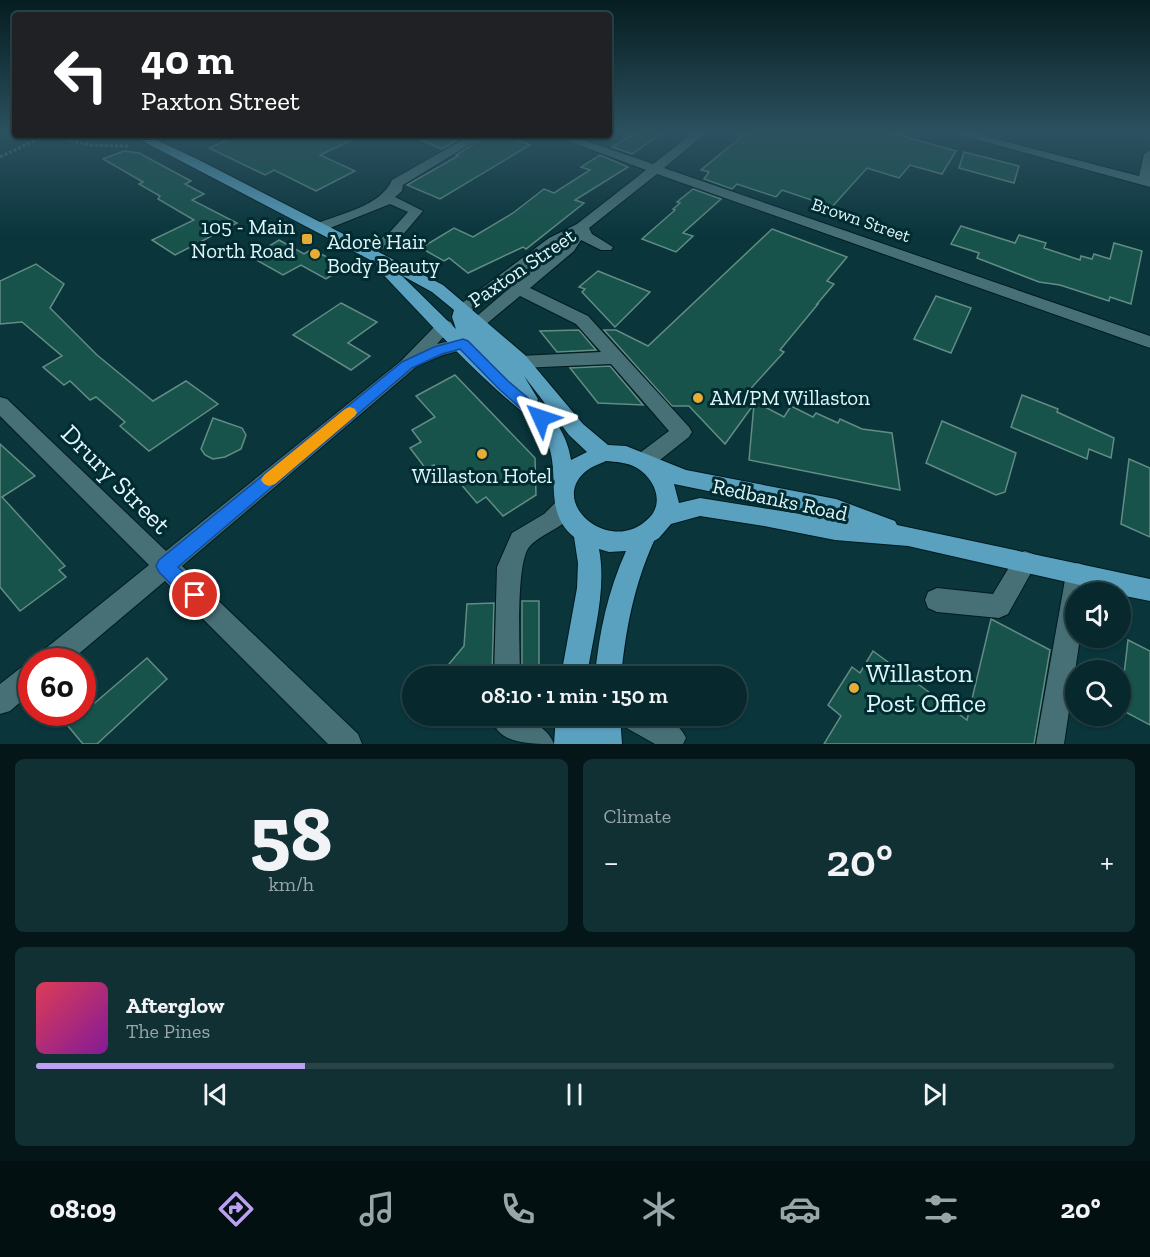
<!DOCTYPE html>
<html lang="en">
<head>
<meta charset="utf-8">
<style>
  :root { --surface:#07282c; --page:#103034; --text:#f1f3f6; --muted:#98a6a9; --line:#284448; --accent:#bca0f2 }
  body { margin:0; font-family:"Zilla Slab",serif; background:var(--page); color:var(--text); height:100vh; display:flex; flex-direction:column; font-size:22px; white-space:nowrap }
  * { box-sizing:border-box; margin:0 }
  p { font-size:20px; color:var(--muted) }
  .icon { flex:none; width:33px; height:33px; fill:none; stroke:currentColor; stroke-width:2; stroke-linecap:round; stroke-linejoin:round }
  .map { position:relative; height:744px; overflow:hidden }
  .panel { display:flex; flex-direction:column; gap:15px; padding:15px; background:#041618; flex:1 }
  .panel>* { flex:none }
  .top-card { position:absolute; left:12px; top:12px; width:600px; height:126px; border-radius:6px; box-shadow:0 2px 4px #0004,0 0 0 2px var(--line); background:#202124; color:#fff; overflow:hidden }
  .fabs { position:absolute; left:1065px; top:582px; display:grid; gap:12px }
  .fabs a { display:grid; place-items:center; width:66px; height:66px; border-radius:50%; background:var(--surface); box-shadow:0 2px 4px #0004,0 0 0 2px var(--line); font-size:30px }
  .speed { position:absolute; left:18px; top:648px; display:flex; gap:12px; font-size:30px; font-weight:700; text-align:center }
  .speed>* { display:grid; place-content:center; width:78px; height:78px; border-radius:50%; background:var(--surface); box-shadow:0 2px 4px #0004,0 0 0 2px var(--line); line-height:1 }
  .speed .limit { border:9px solid #d22; background:#fff; color:#111 }
  .pin { position:absolute; display:grid; place-items:center; width:51px; height:51px; color:#fff; margin:-26px; border:3px solid #fff; border-radius:50%; box-shadow:0 2px 6px #0007 }
  .me { position:absolute; width:66px; margin:-33px; rotate:312deg; stroke-linejoin:round; filter:drop-shadow(0 0 4px #0008) }
  .turn { display:flex; align-items:center; gap:21px; height:126px; padding:0 30px; font-size:27px }
  .turn .icon { width:78px; height:78px; stroke-width:2.5 }
  .turn b { display:block; font-size:42px; line-height:51px }
  .big { font-size:45px; font-weight:600; line-height:1.1 }
  .panel .tile { flex:1; display:flex; flex-direction:column; justify-content:center; gap:9px; min-width:0; padding:0 21px; border-radius:9px; background:var(--page) }
  .panel .dial { align-items:center; gap:0 }
  .dial b { font-size:78px; line-height:1 }
  .song { display:flex; align-items:center; gap:18px }
  .cover { width:72px; height:72px; border-radius:9px; background:linear-gradient(135deg,hsl(350 70% 55%),hsl(290 70% 35%)) }
  .played { height:6px; border-radius:3px; background:linear-gradient(90deg,var(--accent) 25%,var(--line) 25%) }
  .keys { display:flex; justify-content:space-around; direction:ltr }
  .heat { display:flex; justify-content:space-between; align-items:center; font-size:33px; direction:ltr }
  .panel .tiles { flex:1; display:grid; gap:15px; grid-template-columns:1fr 1fr }
  .tile:last-child { grid-column:span 2 }
  .trip { position:absolute; left:402px; top:666px; width:345px; height:60px; border-radius:30px; background:var(--surface); box-shadow:0 2px 4px #0004,0 0 0 2px var(--line); font-weight:600; line-height:60px; text-align:center }
  .dock { display:flex; height:96px; justify-content:space-around; align-items:center; background:#031012; color:var(--muted) }
  .dock .icon { width:42px; height:42px }
  .dock .current { color:var(--accent) }
  .dock b { font-size:27px; color:var(--text) }
  .map>svg:first-child { display:block }
  .building { fill:#17534b; stroke:#638c85; stroke-width:1.5 }
  .lines { fill:none; stroke-linecap:round; stroke-linejoin:round }
  .minor-casing { stroke:#001b20; stroke-width:2 }
  .major-casing { stroke:#001b20; stroke-width:2 }
  .path { stroke:#5a7d82; stroke-width:3; stroke-dasharray:3 2; stroke-linecap:butt }
  .minor { fill:#477076; fill-rule:evenodd }
  .major { fill:#5aa0bf; fill-rule:evenodd }
  .route { fill:#1a73e8; stroke:#114b97; stroke-width:1.5 }
  .slow { fill:#f59e0b }
  .poi-dot { fill:#e6ac36; stroke:#002b31; stroke-width:2 }
  .labels { text-anchor:middle; stroke-width:6; stroke-linejoin:round; paint-order:stroke }
  .far-street-label { font-size:18px; fill:#dff5f8; stroke:#002b31 }
  .poi-label { font-size:21px; fill:#dff5f8; stroke:#002b31; text-anchor:start }
  .street-label { font-size:21px; fill:#dff5f8; stroke:#002b31 }
  .near-street-label { font-size:26px; fill:#dff5f8; stroke:#002b31 }
  .near-poi-label { font-size:26px; fill:#dff5f8; stroke:#002b31; text-anchor:start }
</style>
</head>
<body>
<div class="map">
<svg width="1150" height="744" viewBox="0 0 1150 744">
  <rect width="100%" height="100%" fill="#09353b"/>
  <g class="building">
    <path d="M 635,133 L 656,133 L 658,136 L 632,154 L 612,147 Z"/>
    <path d="M 746,133 L 891,133 L 956,151 L 942,174 L 910,165 L 899,178 L 867,168 L 832,207 L 782,190 L 776,197 L 737,184 L 732,189 L 704,179 L 709,172 L 701,170 Z"/>
    <path d="M 239,135 L 362,135 L 320,155 L 355,171 L 316,191 L 274,170 L 265,175 L 209,148 Z"/>
    <path d="M 409,135 L 466,135 L 442,149 Z"/>
    <path d="M 487,135 L 504,135 L 530,145 L 440,199 L 407,185 L 458,156 L 456,155 Z"/>
    <path d="M 124,151 L 139,153 L 191,181 L 185,184 L 204,194 L 192,200 L 237,223 L 175,255 L 152,240 L 194,220 L 158,199 L 160,196 L 139,184 L 143,182 L 103,159 Z"/>
    <path d="M 964,152 L 1019,166 L 1014,183 L 959,168 Z"/>
    <path d="M 600,155 L 628,167 L 575,200 L 584,203 L 526,249 L 523,247 L 468,273 L 449,258 L 444,261 L 421,248 L 454,228 L 473,237 L 513,213 L 544,189 L 554,193 L 590,170 L 581,167 Z"/>
    <path d="M 693,189 L 721,199 L 683,233 L 693,236 L 676,252 L 642,239 L 675,210 L 673,209 L 680,203 L 677,202 Z"/>
    <path d="M 961,226 L 1015,243 L 1019,235 L 1046,243 L 1044,248 L 1080,260 L 1081,256 L 1092,259 L 1094,254 L 1110,259 L 1114,243 L 1142,251 L 1131,304 L 1110,297 L 1109,301 L 1060,285 L 1039,282 L 977,258 L 979,253 L 951,244 Z"/>
    <path d="M 772,229 L 847,257 L 827,281 L 834,284 L 817,304 L 818,304 L 780,350 L 784,352 L 744,396 L 784,417 L 791,406 L 813,417 L 816,413 L 838,423 L 840,419 L 862,429 L 892,433 L 900,490 L 749,460 L 754,404 L 725,444 L 689,406 L 672,406 L 604,330 L 616,330 L 648,346 Z"/>
    <path d="M 279,240 L 304,254 L 312,249 L 345,267 L 326,279 L 301,265 L 283,275 L 251,257 Z"/>
    <path d="M 36,264 L 64,284 L 50,308 L 97,355 L 153,401 L 186,381 L 218,404 L 149,451 L 120,426 L 125,422 L 96,397 L 90,400 L 70,381 L 64,385 L 43,367 L 62,356 L 22,322 L 0,324 L 0,281 Z"/>
    <path d="M 598,271 L 650,292 L 615,327 L 582,292 L 585,289 L 579,287 Z"/>
    <path d="M 936,296 L 971,308 L 951,353 L 914,339 Z"/>
    <path d="M 341,303 L 377,322 L 348,343 L 370,356 L 351,370 L 293,335 Z"/>
    <path d="M 579,330 L 596,350 L 557,352 L 540,331 Z"/>
    <path d="M 610,366 L 643,405 L 598,403 L 570,368 Z"/>
    <path d="M 455,375 L 535,458 L 536,495 L 503,516 L 486,497 L 477,503 L 454,476 L 447,481 L 434,465 L 426,469 L 410,448 L 421,442 L 412,430 L 435,417 L 416,396 Z"/>
    <path d="M 1022,395 L 1058,409 L 1057,412 L 1114,438 L 1111,458 L 1089,449 L 1087,459 L 1011,427 Z"/>
    <path d="M 213,418 L 242,428 L 246,435 L 241,449 L 225,457 L 213,459 L 205,455 L 201,449 Z"/>
    <path d="M 942,421 L 1016,453 L 1005,492 L 996,495 L 926,463 Z"/>
    <path d="M 0,444 L 35,476 L 2,497 L 65,566 L 59,570 L 66,577 L 20,611 L 0,587 Z"/>
    <path d="M 1129,459 L 1150,468 L 1150,537 L 1121,524 Z"/>
    <rect x="522" y="601" width="17" height="75"/>
    <path d="M 494,603 L 492,676 L 439,676 L 464,646 L 467,604 Z"/>
    <path d="M 991,619 L 1050,650 L 1034,744 L 824,744 L 841,716 L 828,705 L 852,667 L 860,673 L 873,651 L 967,720 Z"/>
    <path d="M 1128,640 L 1150,651 L 1150,725 L 1120,709 Z"/>
    <path d="M 147,658 L 167,679 L 97,744 L 83,744 L 68,726 Z"/>
  </g>
  <g class="lines">
    <defs>
      <g id="minor">
        <path d="M 693,133 L 706,133 L 664,168 L 1150,336 L 1150,348 L 657,174 L 589,228 L 592,234 L 613,247 L 611,250 L 601,250 L 581,240 L 574,251 L 530,288 L 588,316 L 689,427 L 692,432 L 689,437 L 651,467 L 644,469 L 637,467 L 634,461 L 637,455 L 669,431 L 611,364 L 520,368 L 514,366 L 511,362 L 514,358 L 520,356 L 601,352 L 576,324 L 520,296 L 484,326 L 472,326 L 470,322 L 566,240 L 468,313 L 456,313 L 454,309 L 549,238 L 577,224 L 646,170 L 552,135 L 569,135 L 653,164 Z"/>
        <path d="M 953,133 L 973,133 L 1139,176 L 1144,154 L 1150,150 L 1150,187 Z"/>
        <path d="M 471,135 L 485,135 L 403,185 L 402,191 L 395,197 L 423,211 L 400,238 L 372,256 L 367,257 L 360,253 L 390,232 L 408,212 L 390,204 L 325,230 L 315,230 L 313,227 L 315,224 C 340,214 381,206 392,180 Z"/>
        <path d="M 445,320 L 451,322 L 453,326 L 437,344 L 463,338 L 469,340 L 472,344 L 469,348 L 443,355 L 417,366 L 182,566 L 358,734 L 362,744 L 328,744 L 165,581 L 69,662 L 36,662 L 40,653 L 149,565 L 0,416 L 0,397 L 7,399 L 166,551 L 401,361 L 439,322 Z"/>
        <path d="M 565,499 L 573,501 L 576,508 C 566,529 544,531 530,546 C 515,561 520,652 520,676 L 494,676 L 497,567 L 512,533 L 544,514 L 557,501 Z"/>
        <path d="M 1025,551 L 1033,554 L 1037,562 L 1008,614 L 999,618 L 937,612 L 928,608 L 925,600 L 928,592 L 937,588 L 993,594 L 1017,554 Z"/>
        <path d="M 1078,563 L 1086,566 L 1090,574 L 1087,592 L 1076,592 L 1076,638 L 1080,638 L 1064,744 L 1036,744 L 1066,574 L 1070,566 Z"/>
        <path d="M 32,662 L 32,692 L 10,711 L 0,714 L 0,684 L 23,666 Z"/>
        <path d="M 493,716 C 515,714 545,721 554,744 C 531,744 493,744 493,716 Z"/>
        <path d="M 619,716 C 643,713 675,713 686,738 L 683,744 L 655,744 L 623,726 Z"/>
      </g>
      <g id="major">
        <path d="M 131,135 L 146,135 L 199,160 L 443,285 L 525,355 L 583,424 L 608,445 L 626,446 L 686,470 L 836,499 L 895,521 L 897,525 L 1150,579 L 1150,601 L 1120,595 L 1120,592 L 1111,592 L 908,546 L 835,540 L 764,526 L 700,516 L 671,524 L 659,538 L 654,541 C 634,585 626,628 621,676 L 595,676 C 599,632 608,591 626,551 L 609,552 L 599,549 C 607,590 593,635 587,676 L 561,676 L 577,588 L 578,563 L 574,537 C 541,511 563,470 545,438 C 533,417 514,406 497,390 C 455,352 416,309 377,268 L 376,263 ZM 401,275 L 432,292 L 454,310 L 452,317 L 456,329 ZM 524,376 L 569,435 L 587,452 L 571,460 C 568,438 555,416 537,402 L 538,399 ZM 606,461 C 616,462 627,462 637,468 C 654,478 665,502 649,518 C 610,558 544,500 589,469 C 593,466 600,464 606,461 ZM 674,484 L 834,517 L 844,521 L 700,498 L 679,503 Z"/>
        <path d="M 556,716 L 620,716 L 622,744 L 554,744 Z"/>
      </g>
    </defs>
    <use href="#minor" class="minor-casing"/>
    <use href="#major" class="major-casing"/>
    <g class="path">
      <path d="M 46,135 L 91,145 L 128,146"/>
      <path d="M 0,157 L 46,135"/>
    </g>
    <use href="#minor" class="minor"/>
    <use href="#major" class="major"/>
  </g>
  <linearGradient id="sky" x2="0" y2="1"><stop stop-color="#051d20"/><stop offset="0.56" stop-color="#2c5160"/><stop offset="1" stop-color="#2c5160" stop-opacity="0"/></linearGradient>
  <rect width="1150" height="237" fill="url(#sky)"/>
  <path class="route" d="M 463,339 L 468,341 L 508,381 L 547,414 L 549,418 L 547,422 L 536,422 L 498,388 L 460,349 L 442,354 L 412,368 L 178,567 L 201,589 L 204,595 L 201,602 L 195,604 L 189,602 L 159,572 L 156,566 L 159,560 L 402,362 L 434,347 Z"/>
  <path class="slow" d="M 350,407 L 355,409 L 357,413 L 355,416 L 275,484 L 269,486 L 264,484 L 261,480 L 264,475 L 345,409 Z"/>
  <g class="poi-dot">
    <rect x="301" y="233" width="12" height="12" rx="3"/>
    <circle cx="315" cy="254" r="6"/>
    <circle cx="698" cy="398" r="6"/>
    <circle cx="482" cy="454" r="6"/>
    <circle cx="854" cy="688" r="6"/>
  </g>
  <g class="labels">
    <g class="far-street-label">
      <text transform="translate(861 220) rotate(19)" y="6">Brown Street</text>
    </g>
    <g class="poi-label">
      <text x="295" y="234" text-anchor="end">105 - Main<tspan x="295" dy="24">North Road</tspan></text>
      <text x="327" y="249">Adorè Hair<tspan x="327" dy="24">Body Beauty</tspan></text>
      <text x="710" y="405">AM/PM Willaston</text>
      <text x="482" y="483" text-anchor="middle">Willaston Hotel</text>
    </g>
    <g class="street-label">
      <text transform="translate(522 268) rotate(-34)" y="7">Paxton Street</text>
      <text transform="translate(780 500) rotate(12)" y="7">Redbanks Road</text>
    </g>
    <g class="near-street-label">
      <text transform="translate(116 479) rotate(45)" y="9">Drury Street</text>
    </g>
    <g class="near-poi-label">
      <text x="866" y="682">Willaston<tspan x="866" dy="30">Post Office</tspan></text>
    </g>
  </g>
</svg>
<div class="fabs">
<a><svg class="icon" aria-label="sound" viewBox="0 0 24 24"><path d="M4 9h4l5-4v14l-5-4H4zM17 9q2 3 0 6"/></svg></a>
<a><svg class="icon" aria-label="search" viewBox="0 0 24 24"><circle cx="10" cy="10" r="6"/><path d="M15 15l6 6"/></svg></a>
</div>
<div class="speed"><div class="limit">60</div></div>
<div class="pin" style="left:195px;top:595px;background:#d93025"><svg class="icon" aria-label="arrive" viewBox="0 0 24 24"><path d="M6 21V4h12l-3 4 3 4H6"/></svg></div>
<svg class="me" style="left:541px;top:418px" viewBox="-20 -20 40 40"><path d="M0-17L14 15 0 8-14 15z" fill="#1a73e8" stroke="#fff" stroke-width="4"/></svg>
<div class="trip">08:10 · 1 min · 150 m</div>
<div class="top-card">
<div class="turn"><svg class="icon" aria-label="left" viewBox="0 0 24 24"><path d="M17 20v-9H6M10 6l-5 5 5 5"/></svg><div><b>40 m</b>Paxton Street</div></div>
</div>
</div>
<section class="panel">
<div class="tiles">
<div class="tile dial"><b>58</b><p>km/h</p></div>
<div class="tile"><p>Climate</p>
<div class="heat"><a>−</a><b class="big">20°</b><a>+</a></div>
</div>
<div class="tile">
<div class="song"><i class="cover"></i><div><b>Afterglow</b><p>The Pines</p></div></div>
<div class="played"></div>
<div class="keys"><svg class="icon" aria-label="previous" viewBox="0 0 24 24"><path d="M18 5L8 12l10 7zM5 5v14"/></svg><svg class="icon" aria-label="pause" viewBox="0 0 24 24"><path d="M8 5v14M16 5v14"/></svg><svg class="icon" aria-label="next" viewBox="0 0 24 24"><path d="M6 5l10 7-10 7zM19 5v14"/></svg></div>
</div>
</div>
</section>
<nav class="dock">
<b>08:09</b>
<svg class="icon current" aria-label="directions" viewBox="0 0 24 24"><path d="M12 3l9 9-9 9-9-9zM9 14v-3h6M13 9l2 2-2 2"/></svg>
<svg class="icon" aria-label="music" viewBox="0 0 24 24"><path d="M9 18V5l10-2v13"/><circle cx="6" cy="18" r="3"/><circle cx="16" cy="16" r="3"/></svg>
<svg class="icon" aria-label="phone" viewBox="0 0 24 24"><path d="M5 4h4l2 5-3 2q2 4 5 5l2-3 5 2v4C11 20 4 13 5 4z"/></svg>
<svg class="icon" aria-label="climate" viewBox="0 0 24 24"><path d="M12 3v18M4 7l16 10M4 17L20 7"/></svg>
<svg class="icon" aria-label="car" viewBox="0 0 24 24"><path d="M5 17H2v-5l4-1 3-4h7l3 4 3 1v5h-3M9 17h6M6 11h13"/><circle cx="7" cy="17" r="2"/><circle cx="17" cy="17" r="2"/></svg>
<svg class="icon" aria-label="filters" viewBox="0 0 24 24"><path d="M4 7h16M4 17h16"/><circle cx="9" cy="7" r="2"/><circle cx="15" cy="17" r="2"/></svg>
<b>20°</b>
</nav>
</body>
</html>
